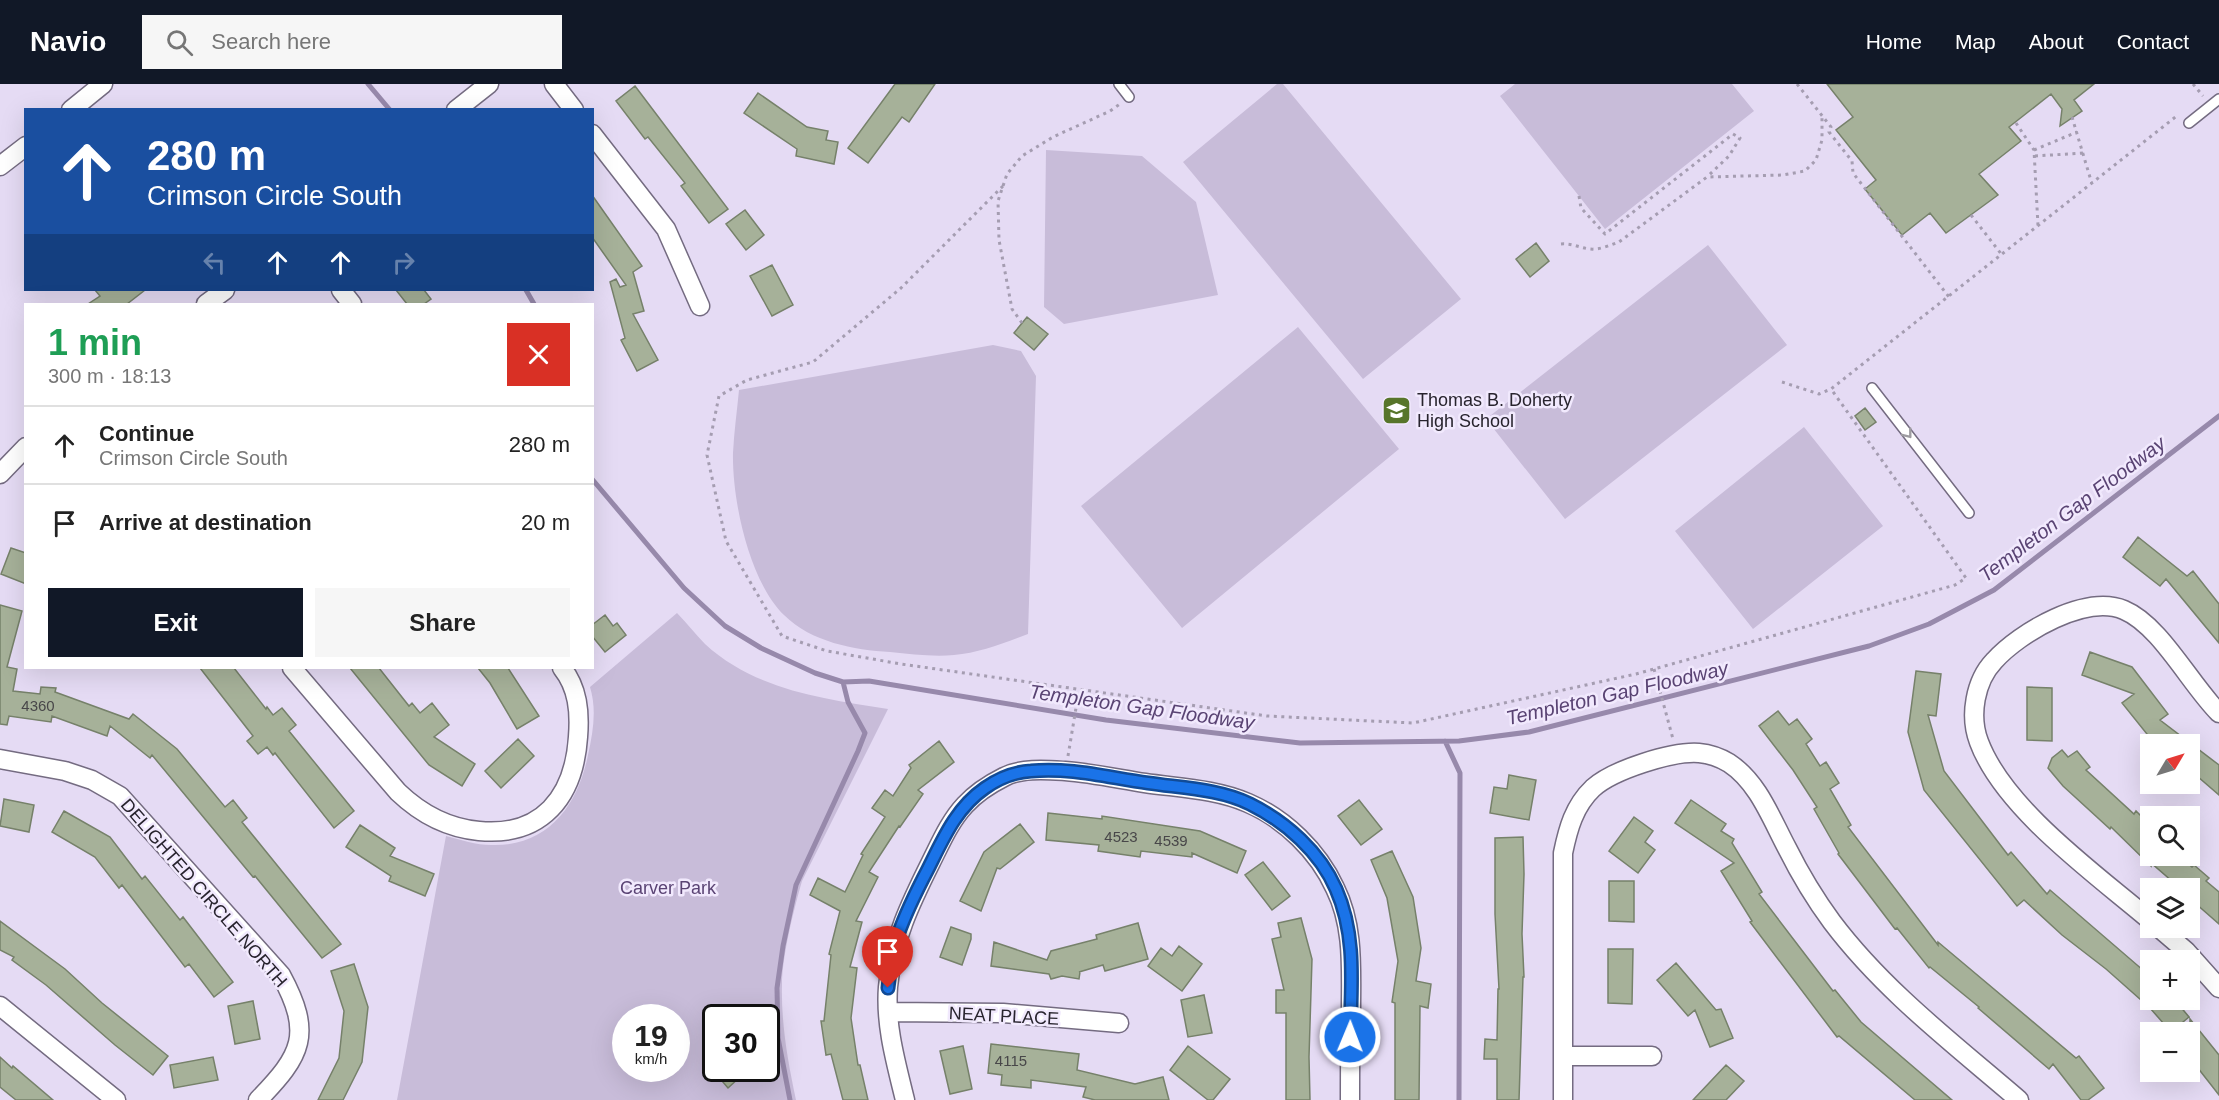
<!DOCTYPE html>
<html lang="en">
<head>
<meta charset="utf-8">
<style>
  body { margin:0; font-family:Helvetica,sans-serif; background:#f6f6f6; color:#222; height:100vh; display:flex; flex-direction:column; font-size:22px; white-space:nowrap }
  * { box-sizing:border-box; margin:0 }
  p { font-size:20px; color:#767676 }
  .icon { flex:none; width:33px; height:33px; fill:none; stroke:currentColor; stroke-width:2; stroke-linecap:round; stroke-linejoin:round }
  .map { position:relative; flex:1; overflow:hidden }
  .drawer { position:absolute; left:24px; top:219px; width:570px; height:366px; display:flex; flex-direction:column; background:#fff; border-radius:0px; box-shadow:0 6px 24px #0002 }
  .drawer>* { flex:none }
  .banner { position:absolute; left:24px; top:24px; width:570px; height:183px; border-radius:0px; box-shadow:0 6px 24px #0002; background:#1a4fa0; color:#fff; overflow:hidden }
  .needle { width:39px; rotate:52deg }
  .buttons { position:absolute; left:2140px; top:650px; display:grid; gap:12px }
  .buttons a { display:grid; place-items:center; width:60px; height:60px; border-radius:0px; background:#fff; box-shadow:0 6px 24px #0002; font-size:30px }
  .speed { position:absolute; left:612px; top:920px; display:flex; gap:12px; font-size:30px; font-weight:700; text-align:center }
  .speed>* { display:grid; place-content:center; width:78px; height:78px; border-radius:50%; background:#fff; box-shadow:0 6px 24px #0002; line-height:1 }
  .speed small { font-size:15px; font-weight:400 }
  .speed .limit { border:3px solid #111; border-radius:9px; background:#fff; color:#111 }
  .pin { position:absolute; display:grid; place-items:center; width:51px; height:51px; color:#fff; margin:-62px -26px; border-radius:50% 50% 50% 0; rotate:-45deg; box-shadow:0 0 6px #0007 }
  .pin .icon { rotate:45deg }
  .me { position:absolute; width:66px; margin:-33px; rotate:1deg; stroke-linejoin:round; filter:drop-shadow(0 0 4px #0008) }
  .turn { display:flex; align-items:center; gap:21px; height:126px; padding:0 24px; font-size:27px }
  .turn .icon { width:78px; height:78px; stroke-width:2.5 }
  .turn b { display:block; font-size:42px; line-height:51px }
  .lanes { display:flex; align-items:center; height:57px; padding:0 24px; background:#0003; justify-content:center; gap:30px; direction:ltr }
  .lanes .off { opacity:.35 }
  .round { display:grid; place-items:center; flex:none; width:63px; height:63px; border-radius:0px; background:#f6f6f6 }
  .headline { display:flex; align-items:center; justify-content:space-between; height:102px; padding:0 24px }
  h1 { font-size:36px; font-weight:800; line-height:45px; color:#1e9e55 }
  .button { display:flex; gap:12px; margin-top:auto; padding:12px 24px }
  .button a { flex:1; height:69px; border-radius:0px; background:#111827; color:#fff; font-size:24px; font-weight:800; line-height:69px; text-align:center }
  .button a+a { background:#f6f6f6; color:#222 }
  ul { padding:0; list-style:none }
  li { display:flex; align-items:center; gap:18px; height:78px; padding:0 24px; border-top:2px solid #e0e0e0 }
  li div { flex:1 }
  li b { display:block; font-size:22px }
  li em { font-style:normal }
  header { display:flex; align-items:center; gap:36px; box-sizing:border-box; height:84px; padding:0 30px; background:#111827; color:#fff }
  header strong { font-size:28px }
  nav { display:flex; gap:33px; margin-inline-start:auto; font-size:21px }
  .search { width:420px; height:54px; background:#f6f6f6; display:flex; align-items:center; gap:15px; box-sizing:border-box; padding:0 21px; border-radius:0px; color:#767676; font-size:22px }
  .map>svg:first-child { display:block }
  .green { fill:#c8bcd9; fill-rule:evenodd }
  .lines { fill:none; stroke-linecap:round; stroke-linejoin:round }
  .stream { stroke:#9789ab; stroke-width:5 }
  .building { fill:#a6b199; stroke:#76816a; stroke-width:1.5 }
  .service-casing { stroke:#746b81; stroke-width:12 }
  .minor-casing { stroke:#746b81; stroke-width:21 }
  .path { stroke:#a59db1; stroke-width:3; stroke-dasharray:3 4.5; stroke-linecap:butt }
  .service { stroke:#fff; stroke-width:9 }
  .minor { stroke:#fff; stroke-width:18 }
  .oneway { stroke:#9e9ca1 }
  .route-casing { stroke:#114b97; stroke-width:15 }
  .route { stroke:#1a73e8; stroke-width:10 }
  .labels { text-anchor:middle; stroke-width:5; stroke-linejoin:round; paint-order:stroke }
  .number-label { font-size:15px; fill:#484749 }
  .poi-label { font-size:18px; fill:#28242e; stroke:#f1e9fd; text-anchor:start }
  .park-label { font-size:18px; fill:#5a4374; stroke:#f1e9fd }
  .street-label { font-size:18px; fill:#28242e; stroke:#f1e9fd }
  .water-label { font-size:20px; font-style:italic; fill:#594373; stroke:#f1e9fd }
</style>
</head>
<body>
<header>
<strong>Navio</strong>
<div class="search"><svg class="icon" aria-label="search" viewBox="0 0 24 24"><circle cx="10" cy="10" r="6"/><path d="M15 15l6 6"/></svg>Search here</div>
<nav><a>Home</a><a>Map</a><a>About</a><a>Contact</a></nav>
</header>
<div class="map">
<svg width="2219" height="1016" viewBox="0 0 2219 1016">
  <rect width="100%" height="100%" fill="#e5dbf4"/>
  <path class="green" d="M1277,0H1283L1461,215L1363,295L1183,78Z
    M1515,0H1732L1754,27L1605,145L1500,12Z
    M1046,66L1142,72L1196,118L1218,211L1064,240L1044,223Z
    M1708,161L1787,261L1565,435L1486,335Z
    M1298,243L1399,365L1182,544L1081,422Z
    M993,261L1021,267L1036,292L1028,550C1004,559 979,569 954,571C933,573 911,570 890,568C854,566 811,558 784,531C749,497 732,416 733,369C734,348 737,327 739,306Z
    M1804,343L1883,442L1753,545L1675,447Z
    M677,529C687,539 695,550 705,560C755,606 824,615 888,625L802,797C794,825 782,872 782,901C781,940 788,978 796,1016H397L446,752C461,756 476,761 491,761C548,763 578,721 588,671C593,648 597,626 590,603ZM626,933H676V984H626ZM716,933H766V984H716Z"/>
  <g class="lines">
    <path class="stream" d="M368,0L390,26
      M526,206L534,220
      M592,395L684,504L725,542L761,564L815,589L843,598L869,597L1106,636L1300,659L1459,657L1529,648L1869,562L1929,540L1994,506L2219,332
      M1445,657L1460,689L1459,1016
      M790,1016L778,954L777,904L783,862L796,801L858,667L865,649L848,618L843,598"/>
  </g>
  <path class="building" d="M895,0H935L909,38L902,33L868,79L848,64Z
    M1827,0H2094L2074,16L2082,27L2060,42L2062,25L2051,10L2009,43L2021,57L1979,90L1998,111L1946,149L1930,129L1902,151L1865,105L1876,96L1836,46L1853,33Z
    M635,2L728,125L709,139L681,102L685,99L648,53L645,55L616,17Z
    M758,9L807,43L828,47L826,56L838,58L834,80L796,72L797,65L744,29Z
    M592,111L642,182L633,188L644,227L633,230L658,276L637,287L621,256L625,254L610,198L616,195L620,203L626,201L592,153Z
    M745,126L764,151L746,166L726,140Z
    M1536,159L1549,177L1530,193L1516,175Z
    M772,181L793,221L772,232L750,192Z
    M95,206H145L127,220H88L100,212Z
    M396,206H424L431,215L424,220H407Z
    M1027,233L1048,250L1034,266L1014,249Z
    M1865,324L1876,338L1865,346L1855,332Z
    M2138,453L2187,492L2193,487L2219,520V559L2166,495L2160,502L2123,473Z
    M11,464L26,469V500L1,490Z
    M0,521L22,527L7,583L17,585L13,607L40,610L41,603L56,604L55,608L129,635L133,630L177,665L225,723L233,716L247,734L242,738L341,860L322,874L255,792L253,793L152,671L150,674L110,642L107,652L52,632L51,638L9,632L7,641L0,640Z
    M605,531L613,542L617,539L626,551L605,568L592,552V541Z
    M2090,568L2132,583L2168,630L2160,636L2219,681V711L2190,686V660H2155L2122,619L2134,610L2082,591Z
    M200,584H234L266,625L267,623L273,631L282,624L296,641L289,647L354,727L334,744L275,669L273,671L267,663L258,670L247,657L253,652Z
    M350,584H379L409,622L412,619L420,629L432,619L449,641L434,653L475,680L462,702L429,681Z
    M478,584H508L539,632L517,645L490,599Z
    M1916,587L1941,590L1936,632L1928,631L1944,687L2008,771L2011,768L2047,810L2050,806L2151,893V915H2174L2189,933L2171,948L2150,924L2106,885L2062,851L2024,816L2017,822L1924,706L1908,648Z
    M2027,603L2052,604V657L2027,656Z
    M1778,627L1789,641L1797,635L1812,655L1806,660L1820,682L1826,678L1839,699L1830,705L1851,741L1848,743L1938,861V858L2076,974L2079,972L2104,1004L2088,1016H2081L2053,980L2049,985L1978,924L1979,923L1930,883L1929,884L1897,844L1895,845L1838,770L1839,769L1814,725L1817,723L1793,686L1759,642Z
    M518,655L534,672L501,704L485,687Z
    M939,657L954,678L918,706L923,710L900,743L899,742L869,788L878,793L856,837L862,838L850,883L857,884L851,934L858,981H860L868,1016H843L831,970L826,971L821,937H824L831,871L829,870L840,827L810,811L818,794L845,808L863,771L861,770L885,733L872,724L885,706L893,712L911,684L909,681Z
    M2062,666L2068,673L2077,667L2090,683L2086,686L2134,730L2136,727L2151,742V771H2178L2192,783L2194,781L2209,794L2206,797L2219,808V840L2195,819L2197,818L2190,812V804H2180L2151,779V782L2111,743L2110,745L2063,702L2048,684L2052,674Z
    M1509,691L1536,696L1529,736L1490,729L1494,703L1507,705Z
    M4,715L34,721L29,748L0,742Z
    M1359,716L1382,745L1361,761L1338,732Z
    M1691,716L1726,740L1721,747L1734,755L1732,759L1762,808L1759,810L1833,907L1835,906L1861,938L1952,1016H1915L1839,952L1837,953L1750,838L1752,837L1721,787L1734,779L1675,739Z
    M64,727L110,753L142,795L145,792L180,836L183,833L233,898L214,913L189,880L185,883L122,801L119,804L95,773L52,748Z
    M1048,729L1102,735V732L1200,747L1246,767L1237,789L1192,769V773L1141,767L1140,773L1098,767L1099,761L1046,756Z
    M1634,733L1653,747L1645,758L1655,766L1638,789L1609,767Z
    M1020,740L1034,758L1000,785L997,784L981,827L960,817L984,768Z
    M360,741L395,764L390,772L434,790L425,812L389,797L391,792L346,763Z
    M1523,753L1524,790L1522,850L1524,893H1523L1519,1016H1497V975H1484L1485,955L1497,956L1498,905H1499L1495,830V754Z
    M1392,767L1413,813L1421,864L1416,897L1431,900L1428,924L1420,922L1419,1016H1395V919L1392,918L1398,877L1387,814L1371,776Z
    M1263,778L1290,812L1272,826L1245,791Z
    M1609,797H1634V838L1609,837Z
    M1301,834L1312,875L1309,973L1310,1016H1286V929H1276V906H1284L1272,855L1281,853L1278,839Z
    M0,837L65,885L102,919L168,972L153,991L115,961L46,901L12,876L14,873L0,866Z
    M1138,839L1148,875L1105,887L1103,881L1079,888H1080L1079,895L1062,892L1051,895L1049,890L991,882L994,858L1047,876L1051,867L1097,855L1096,851Z
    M951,843L971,850V855L962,881L940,873Z
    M1179,862L1202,880L1182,907L1148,882L1161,864L1172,872Z
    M1608,865H1633L1632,920L1608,919Z
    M1676,879L1716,926L1721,925L1733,954L1710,963L1695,926L1688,932L1657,896Z
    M354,880L368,923L362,978L343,1016H318L339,974L344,927L331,887Z
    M1204,911L1212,949L1188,953L1181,916Z
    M253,917L260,955L235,960L228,922Z
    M2190,935L2219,971V1011L2190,974Z
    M991,960L1079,970L1077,986L1135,1000L1163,993L1169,1016H1095L1083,1013L1086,1003L1031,996V1004L1001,1001L1002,991L988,989Z
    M963,962L972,1005L950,1010L940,967Z
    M1188,962L1230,995L1213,1016H1208L1170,986Z
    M0,973L12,984L13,982L53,1016H16L0,1003Z
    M213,973L218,996L174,1004L170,981Z
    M1726,981L1744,997L1726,1016H1693Z
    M711,984H732L740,993L728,1004Z"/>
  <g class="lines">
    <defs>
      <path id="service" d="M1119,0L1129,13
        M2189,39L2219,15
        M1872,304L1969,429"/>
      <path id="minor" d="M554,0L574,26
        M71,26L103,0
        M456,26L489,0
        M592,50L666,145L700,222
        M0,82L26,62
        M341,206L352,220
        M206,220L225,206
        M0,390L26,363
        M292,584L398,708C421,730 447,744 479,747C542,753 574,713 578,653C580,628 578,604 562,584
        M0,675L65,687L92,696L120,712L281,891C313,950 302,971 258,1016
        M2151,837C2097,791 2004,725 1979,658C1969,632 1975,597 1994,577C2020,548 2086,510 2124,526C2160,541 2190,600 2219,629
        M2158,843L2186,867L2219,904
        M0,922L116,1016
        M888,928L1003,929L1119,939
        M1564,972H1652
        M905,1016C896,979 885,941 888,903C892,857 911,818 931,778C941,758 950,737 965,721C976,709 990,700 1004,693C1020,684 1047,686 1065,687C1092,689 1119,695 1145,699C1179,704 1216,705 1248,719C1285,735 1318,767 1335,804C1354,842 1351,884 1351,925C1350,956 1350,986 1350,1016
        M1563,1016V769C1568,745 1574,722 1593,704C1613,686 1672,667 1699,669C1710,670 1719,673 1729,679C1758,698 1771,734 1787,764C1800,790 1815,815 1832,838C1884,907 1954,960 2019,1016"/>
    </defs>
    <use href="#service" class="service-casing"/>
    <use href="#minor" class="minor-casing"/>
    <path class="path" d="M1797,0L1831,43L1829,48L1852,77L1853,89L1949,213
      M2193,0L2203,12
      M2072,33L2092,100
      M2016,39L2034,66L2038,142
      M2034,66L2077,48
      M2035,72L2084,69
      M1003,102L901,204L813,278L747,296L719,312L707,371L726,457L782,552L827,567L901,580L1267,632L1413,639L1636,590L1955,501L1966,494L1831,305
      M1579,112L1581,124L1605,150L1733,50L1740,54L1729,72L1707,93
      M1971,131L2002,171
      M1561,160C1572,159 1580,164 1590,165C1600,166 1610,161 1619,158L1707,93L1783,91L1805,87L1816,76L1822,56V32
      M1022,239L1012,225L999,156L998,117L1007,90L1022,72L1053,53L1110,27L1120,20
      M1782,298L1819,310L1831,305L2178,31
      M1654,585L1673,655
      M1068,672L1079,606"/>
    <use href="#service" class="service"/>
    <use href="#minor" class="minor"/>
  </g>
  <defs><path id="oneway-chevron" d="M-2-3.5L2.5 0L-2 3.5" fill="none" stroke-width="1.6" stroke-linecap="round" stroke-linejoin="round" transform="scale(1.5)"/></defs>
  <use class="oneway" href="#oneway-chevron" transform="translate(1908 350) rotate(52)"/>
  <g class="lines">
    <defs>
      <path id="route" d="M888,904C890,887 892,868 898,851C906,828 917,806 928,785C943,755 956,724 985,704C999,694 1014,688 1031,687C1070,683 1110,694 1148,699C1182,704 1220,705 1250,720C1286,738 1320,768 1336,805C1357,852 1351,903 1350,953"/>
    </defs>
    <use href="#route" class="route-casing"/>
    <use href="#route" class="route"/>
  </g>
  <defs>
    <symbol id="school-square" viewBox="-11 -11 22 22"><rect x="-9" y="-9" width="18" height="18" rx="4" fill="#57752a" stroke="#f1e9fd"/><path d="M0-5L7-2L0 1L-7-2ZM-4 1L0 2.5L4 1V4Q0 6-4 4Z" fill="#fff"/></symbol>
  </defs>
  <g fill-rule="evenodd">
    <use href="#school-square" x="1380" y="310" width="33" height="33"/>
  </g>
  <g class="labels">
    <g class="number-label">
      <text x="38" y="627">4360</text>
      <text x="1121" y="758">4523</text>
      <text x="1171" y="762">4539</text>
      <text x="1011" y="982">4115</text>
    </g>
    <g class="poi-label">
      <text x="1417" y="322">Thomas B. Doherty<tspan x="1417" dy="21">High School</tspan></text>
    </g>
    <g class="park-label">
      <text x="668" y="810">Carver Park</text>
    </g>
    <g class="street-label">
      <text transform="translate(204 809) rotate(49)" y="6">DELIGHTED CIRCLE NORTH</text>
      <text transform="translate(1004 932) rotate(3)" y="6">NEAT PLACE</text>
    </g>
    <g class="water-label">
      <text transform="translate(2072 425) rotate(-37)" y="7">Templeton Gap Floodway</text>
      <text transform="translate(1617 609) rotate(-13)" y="7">Templeton Gap Floodway</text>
      <text transform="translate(1142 623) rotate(8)" y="7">Templeton Gap Floodway</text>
    </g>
  </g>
</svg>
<div class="buttons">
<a><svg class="needle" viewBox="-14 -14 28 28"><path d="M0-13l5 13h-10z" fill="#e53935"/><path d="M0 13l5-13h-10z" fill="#767676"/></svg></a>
<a><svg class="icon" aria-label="search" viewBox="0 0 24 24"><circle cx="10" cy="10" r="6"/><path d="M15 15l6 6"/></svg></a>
<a><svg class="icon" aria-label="layers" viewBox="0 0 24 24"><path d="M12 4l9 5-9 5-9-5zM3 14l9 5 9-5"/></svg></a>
<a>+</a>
<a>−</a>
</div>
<div class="speed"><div>19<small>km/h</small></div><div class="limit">30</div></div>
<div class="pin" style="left:888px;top:904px;background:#d93025"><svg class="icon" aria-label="arrive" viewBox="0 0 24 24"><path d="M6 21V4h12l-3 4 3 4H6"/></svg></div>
<svg class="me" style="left:1350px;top:953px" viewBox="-20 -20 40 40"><circle r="17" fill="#1a73e8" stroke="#fff" stroke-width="3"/><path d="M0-11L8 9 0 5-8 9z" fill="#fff"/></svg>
<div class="banner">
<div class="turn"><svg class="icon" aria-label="ahead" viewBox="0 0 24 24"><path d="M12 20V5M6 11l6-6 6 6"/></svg><div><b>280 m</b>Crimson Circle South</div></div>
<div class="lanes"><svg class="icon off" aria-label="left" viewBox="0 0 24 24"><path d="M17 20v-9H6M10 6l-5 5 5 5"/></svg><svg class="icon" aria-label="ahead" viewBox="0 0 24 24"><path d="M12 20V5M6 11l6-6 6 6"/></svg><svg class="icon" aria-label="ahead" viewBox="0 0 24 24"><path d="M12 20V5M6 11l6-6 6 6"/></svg><svg class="icon off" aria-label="right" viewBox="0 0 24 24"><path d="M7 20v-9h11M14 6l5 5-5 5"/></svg></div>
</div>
<section class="drawer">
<div class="headline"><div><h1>1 min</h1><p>300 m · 18:13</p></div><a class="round" style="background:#d93025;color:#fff"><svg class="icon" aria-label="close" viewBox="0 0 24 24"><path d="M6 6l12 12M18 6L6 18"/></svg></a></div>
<ul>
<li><svg class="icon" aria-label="ahead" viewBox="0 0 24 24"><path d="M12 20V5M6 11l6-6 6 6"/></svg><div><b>Continue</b><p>Crimson Circle South</p></div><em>280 m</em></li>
<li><svg class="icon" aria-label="arrive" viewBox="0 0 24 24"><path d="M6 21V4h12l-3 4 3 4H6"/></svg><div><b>Arrive at destination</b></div><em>20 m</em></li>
</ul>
<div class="button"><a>Exit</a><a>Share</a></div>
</section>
</div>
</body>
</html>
